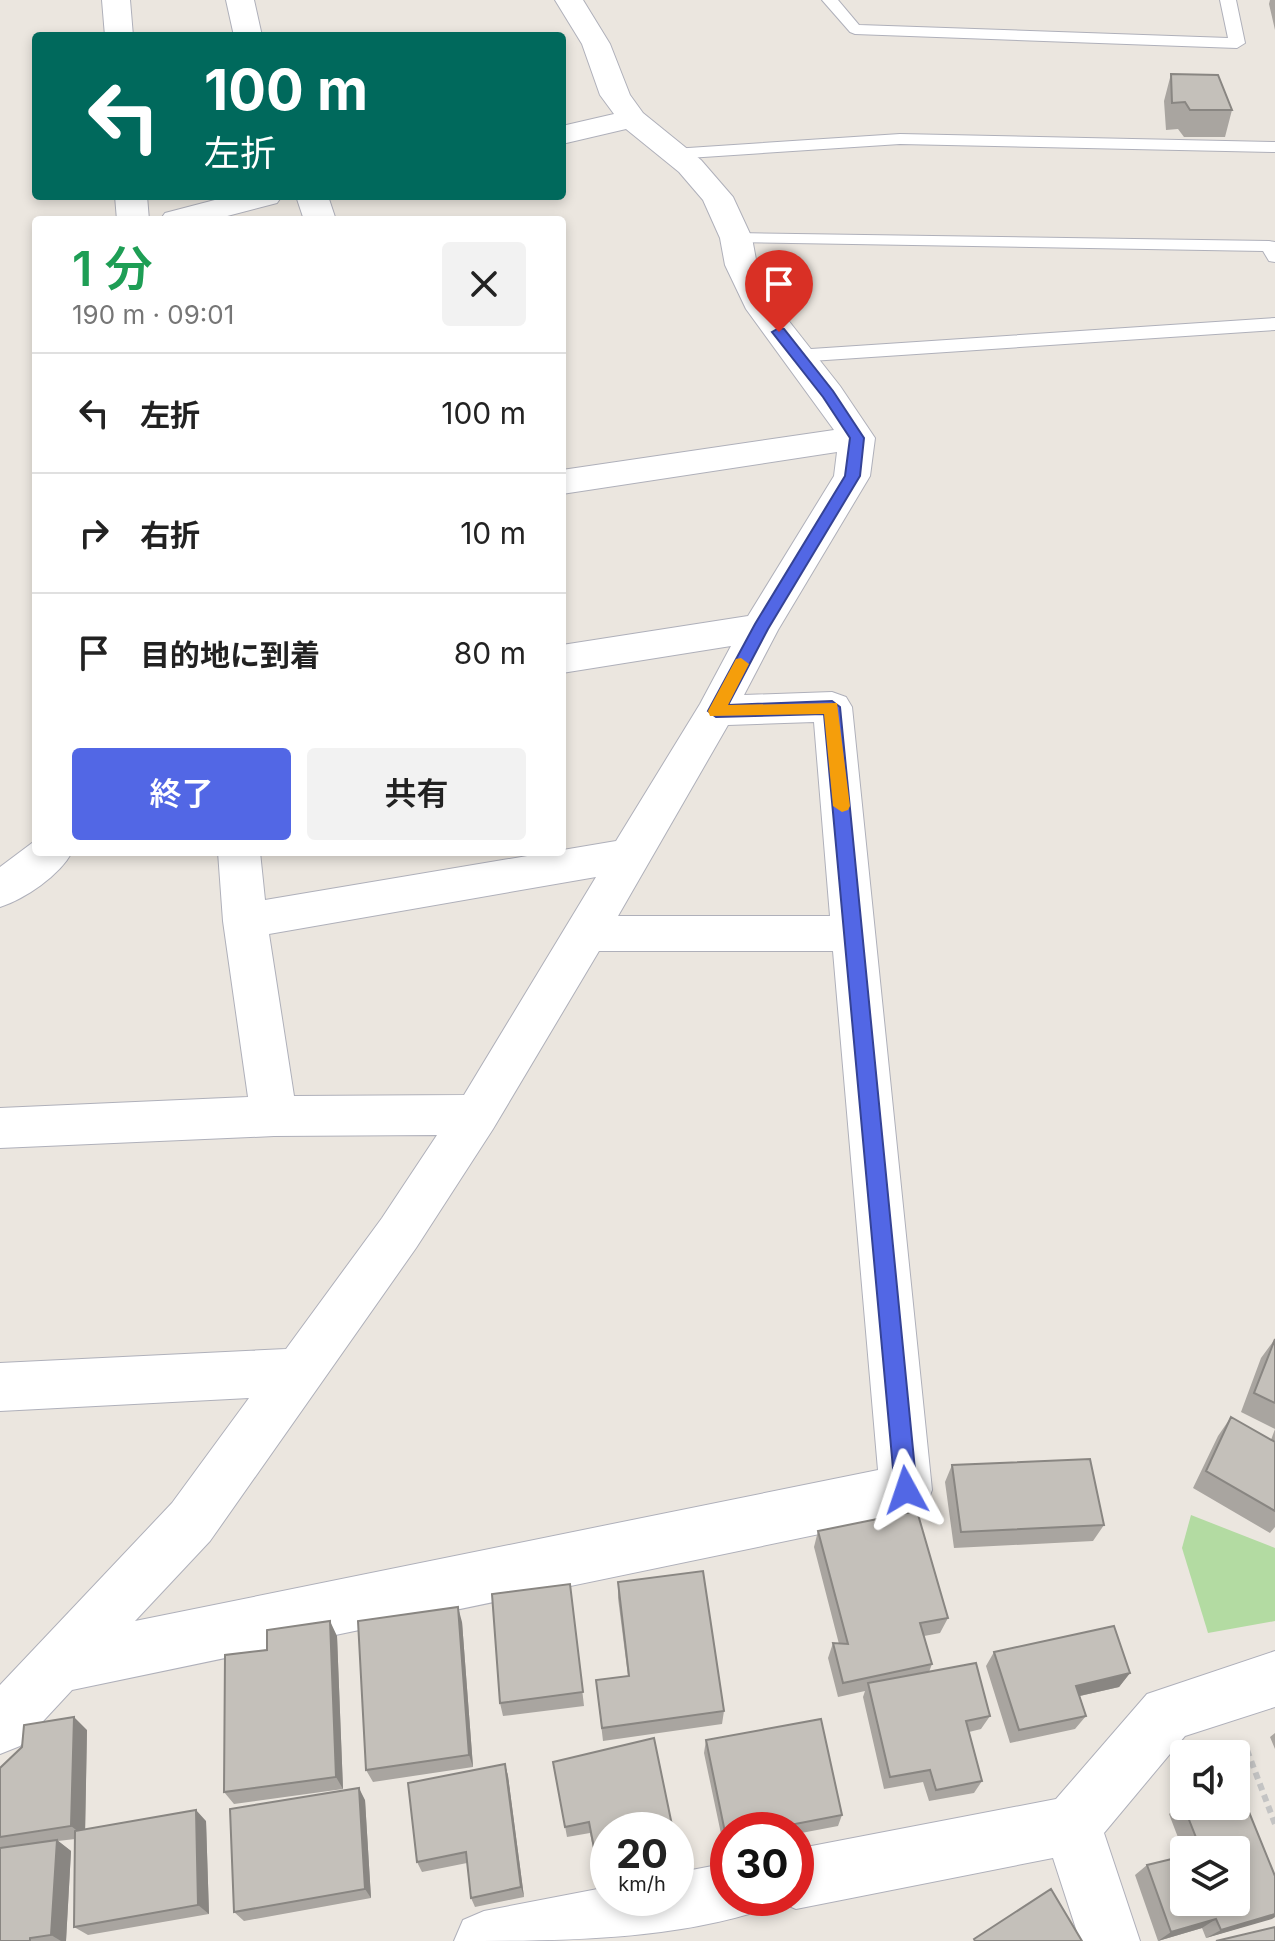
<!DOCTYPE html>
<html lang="ja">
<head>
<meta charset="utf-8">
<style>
  body { margin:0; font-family:Inter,"Noto Sans JP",sans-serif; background:#f2f2f2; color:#222; height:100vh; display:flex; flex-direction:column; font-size:30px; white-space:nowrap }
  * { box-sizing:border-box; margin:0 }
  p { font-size:26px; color:#767676 }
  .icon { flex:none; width:44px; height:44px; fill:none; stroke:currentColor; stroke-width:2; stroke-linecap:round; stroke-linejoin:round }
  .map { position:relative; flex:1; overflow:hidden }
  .sheet { position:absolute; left:32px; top:216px; width:534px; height:640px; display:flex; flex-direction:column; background:#fff; border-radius:8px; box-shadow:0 4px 12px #0003 }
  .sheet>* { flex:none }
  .hud { position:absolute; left:32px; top:32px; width:534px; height:168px; border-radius:8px; box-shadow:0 4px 12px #0003; background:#00695c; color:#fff; overflow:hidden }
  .controls { position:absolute; left:1170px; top:1740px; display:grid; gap:16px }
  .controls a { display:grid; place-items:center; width:80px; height:80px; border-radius:8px; background:#fff; box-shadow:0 4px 12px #0003; font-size:40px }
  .speed { position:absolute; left:590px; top:1812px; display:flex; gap:16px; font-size:40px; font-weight:700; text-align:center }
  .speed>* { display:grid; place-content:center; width:104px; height:104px; border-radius:50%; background:#fff; box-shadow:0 4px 12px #0003; line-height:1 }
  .speed small { font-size:20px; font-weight:400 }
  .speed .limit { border:12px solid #d22; background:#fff; color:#111 }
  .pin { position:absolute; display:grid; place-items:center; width:68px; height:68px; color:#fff; margin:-82px -34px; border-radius:50% 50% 50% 0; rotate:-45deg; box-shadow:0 0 8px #0007 }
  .pin .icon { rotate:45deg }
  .me { position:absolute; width:88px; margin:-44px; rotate:355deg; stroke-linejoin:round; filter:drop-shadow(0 0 6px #0008) }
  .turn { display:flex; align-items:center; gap:28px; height:168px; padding:0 40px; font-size:36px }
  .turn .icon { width:104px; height:104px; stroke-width:2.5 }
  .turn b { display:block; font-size:56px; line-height:68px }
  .round { display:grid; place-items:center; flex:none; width:84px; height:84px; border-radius:8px; background:#f2f2f2 }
  .summary { display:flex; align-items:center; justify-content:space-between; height:136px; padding:0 40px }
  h1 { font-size:48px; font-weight:600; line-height:60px; color:#1e9e55 }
  .primary-button { display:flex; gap:16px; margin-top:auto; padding:16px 40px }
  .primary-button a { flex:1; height:92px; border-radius:8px; background:#5267e5; color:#fff; font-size:32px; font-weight:600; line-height:92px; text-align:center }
  .primary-button a+a { background:#f2f2f2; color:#222 }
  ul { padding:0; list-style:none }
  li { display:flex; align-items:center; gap:24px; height:120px; padding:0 40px; border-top:2px solid #e0e0e0 }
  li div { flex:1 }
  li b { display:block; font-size:30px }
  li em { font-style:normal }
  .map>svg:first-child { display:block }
  .green { fill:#b3dba2 }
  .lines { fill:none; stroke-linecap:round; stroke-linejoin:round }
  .lane-casing { stroke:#afb0ba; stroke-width:2 }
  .street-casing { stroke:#afb0ba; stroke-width:2 }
  .path { stroke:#c4c4c4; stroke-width:6; stroke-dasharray:7 5; stroke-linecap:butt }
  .lane { fill:#fff; fill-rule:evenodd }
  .street { fill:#fff; fill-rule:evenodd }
  .wall { fill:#a9a5a0 }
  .shaded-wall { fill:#898682 }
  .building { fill:#c4c0ba; stroke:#898682; stroke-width:2 }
  .route { fill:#5267e5; stroke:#354395; stroke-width:2 }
  .slow { fill:#f59e0b }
</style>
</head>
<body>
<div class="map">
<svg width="1275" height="1941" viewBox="0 0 1275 1941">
  <rect width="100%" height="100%" fill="#ebe6df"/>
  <path class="green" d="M1191,1515L1275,1548V1621L1208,1633L1182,1548Z"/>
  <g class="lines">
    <defs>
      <path id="lane" d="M822,0H838L859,25L1228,38L1220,0H1236L1245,43L1237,48L855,34L850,32Z
        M900,134L1275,142V152L900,144L673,159L665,154L673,149Z
        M736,233L1269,241L1275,242V262L1269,261L1263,251L730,242L727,238Z
        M1275,318V330L796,362L787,356L796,350Z"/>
      <path id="street" d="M102,0H130L133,36H105Z
        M226,0H254L262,36H234Z
        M555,0H583L610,44L630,95L643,113L701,160L733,197L752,238L757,265L777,306L840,386L875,438L870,476L778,630L744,695L832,692L846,697L852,707L932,1490L925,1508L906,1516L72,1690L20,1746L0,1754V1685L172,1503L249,1398L0,1411V1363L286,1349L382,1218L437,1135L274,1136L0,1148V1108L248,1097L223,921L218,852H260L265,900L616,841L700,704L731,646L562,673V645L748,616L834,476L837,452L562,494V470L834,430L746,309L725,265L720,238L703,200L679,172L626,129L562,144V126L614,114L600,95L582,44ZM814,722L830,916H618L728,725ZM596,877L464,1095L294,1096L269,934ZM599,951H833L878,1470L135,1621L210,1541L416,1248L493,1129Z
        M115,196H147L149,220H117Z
        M230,196H282L277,203L212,220H160L165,213Z
        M296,196H328L336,220H304Z
        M36,840V852H72C60,875 25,899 0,907V867Z
        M1275,1651V1707L1185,1736L1104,1833L1140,1941H1080L1053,1858L796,1909L775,1900L796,1898V1849L1056,1799L1147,1694Z
        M728,1863V1898H756L749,1914C657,1941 551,1941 454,1941L463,1920L484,1911L608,1887V1898H676V1873Z"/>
    </defs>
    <use href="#lane" class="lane-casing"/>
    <use href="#street" class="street-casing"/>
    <path class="path" d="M1247,1750L1275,1824"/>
    <use href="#lane" class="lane"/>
    <use href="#street" class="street"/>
  </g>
  <path class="wall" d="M1270,0H1275V30L1269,4Z
    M1171,74L1232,110L1225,137H1184L1178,129L1166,130L1164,101Z
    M1275,1339V1527L1270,1533L1193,1488L1218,1436L1231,1417L1271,1440L1275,1429L1241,1412L1261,1358Z
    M952,1465L1104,1525L1093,1541L954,1548L945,1482Z
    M818,1531L948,1618L940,1633L924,1636L932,1664L929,1672L990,1716L981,1729L969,1732L982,1781L974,1793L929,1801L923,1782L884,1789L863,1697L865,1691L838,1697L828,1658L833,1643L839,1644L814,1547Z
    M618,1582L724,1711L722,1724L603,1741L596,1680L628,1676L618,1598Z
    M570,1584L584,1706L503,1716L500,1703Z
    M462,1622L473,1767L373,1782L366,1770Z
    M337,1636L343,1789L234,1804L224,1792L267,1650Z
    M994,1652L1130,1673L1119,1687L1080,1696L1086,1716L1075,1729L1010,1743L986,1666Z
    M87,1730L85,1829L206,1821L209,1914L88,1935L74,1927L75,1839L58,1841L71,1851L66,1941H0V1768Z
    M1275,1733V1749L1270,1737Z
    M706,1740L842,1815L838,1826L796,1834V1830H728V1847L724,1848L704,1753Z
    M553,1762L608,1830V1887L601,1888L590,1833L567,1837Z
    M505,1764L508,1776L524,1897L475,1907L471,1898L467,1863L422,1872L417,1862Z
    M365,1800L371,1898L244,1921L234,1912Z
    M1182,1802L1275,1876V1917L1206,1938L1202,1928L1158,1941L1135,1875L1147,1865L1236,1850H1184V1853L1169,1814Z"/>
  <path class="shaded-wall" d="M458,1607L462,1622L473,1767L469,1755Z
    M330,1621L337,1636L343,1789L336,1777Z
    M1130,1673L1119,1687L1066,1699L1076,1686Z
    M74,1717L87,1730L85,1837L71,1826Z
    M505,1764L508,1776L524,1897L521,1887Z
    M359,1788L365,1800L371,1898L365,1889Z
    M196,1810L206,1821L209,1914L198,1905Z
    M57,1840L71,1851L66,1941H61L51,1935Z
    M676,1860H679L678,1870H676Z
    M608,1877V1887L601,1888L600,1879Z
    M1275,1914V1917L1272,1919L1206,1938L1221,1930Z
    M1216,1919L1202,1928L1158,1941L1171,1932Z"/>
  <path class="building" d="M1171,74L1218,75L1232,110H1190L1185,102L1172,103Z
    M1275,1339V1403L1254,1393Z
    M1231,1417L1275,1442V1511L1206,1471Z
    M1090,1459L1104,1525L961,1532L952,1465Z
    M917,1511L948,1618L920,1623L932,1664L843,1683L833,1643L848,1644L818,1531Z
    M703,1571L724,1711L602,1728L596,1680L629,1676L618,1582Z
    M570,1584L583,1692L500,1703L492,1594Z
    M458,1607L469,1755L366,1770L358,1621Z
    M330,1621L336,1777L224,1792L225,1655L267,1650V1630Z
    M1114,1626L1130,1673L1076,1686L1086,1716L1019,1730L994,1652Z
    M976,1663L990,1716L966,1721L982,1781L936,1790L930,1770L890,1777L868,1683Z
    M74,1717L71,1826L0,1837V1768L22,1747L24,1725Z
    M821,1719L842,1815L764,1830H728V1837H726L706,1740Z
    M654,1738L673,1830H608V1877L600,1879L589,1822L565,1827L553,1762Z
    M505,1764L521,1887L471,1898L466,1852L417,1862L408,1783Z
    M1238,1785L1275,1876V1914L1221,1930L1216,1919L1171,1932L1147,1865L1184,1856V1902H1236V1850H1201L1182,1802H1184V1806H1236V1786Z
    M359,1788L365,1889L234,1912L230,1809Z
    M196,1810L198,1905L74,1927L75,1831Z
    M57,1840L51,1935L30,1938V1941H0V1848Z
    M676,1844L679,1860H676Z
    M1051,1889L1082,1941H975L974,1939Z
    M1275,1927V1941H1216Z"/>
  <path class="route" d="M779,328L784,329L833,391L864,438L860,476L768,629L728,705L832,701L840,707L917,1490L914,1498L906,1501L898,1498L895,1490L824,714L716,717L708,711L755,624L845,476L850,438L823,397L772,332Z"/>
  <path class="slow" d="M741,658L749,664L728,705L837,703L850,806L848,810L842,812L833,806L824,714L710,716L708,711L736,659Z"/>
</svg>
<div class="controls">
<a><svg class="icon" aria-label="sound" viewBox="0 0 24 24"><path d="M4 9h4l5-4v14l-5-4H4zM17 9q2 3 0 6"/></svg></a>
<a><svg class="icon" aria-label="layers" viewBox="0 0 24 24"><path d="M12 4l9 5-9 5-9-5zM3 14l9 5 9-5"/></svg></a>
</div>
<div class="speed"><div>20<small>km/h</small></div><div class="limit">30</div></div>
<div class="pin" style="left:779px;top:332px;background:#d93025"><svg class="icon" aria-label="arrive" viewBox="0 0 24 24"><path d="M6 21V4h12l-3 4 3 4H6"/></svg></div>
<svg class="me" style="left:906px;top:1490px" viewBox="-20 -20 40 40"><path d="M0-17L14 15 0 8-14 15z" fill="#5267e5" stroke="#fff" stroke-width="4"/></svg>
<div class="hud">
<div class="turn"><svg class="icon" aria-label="left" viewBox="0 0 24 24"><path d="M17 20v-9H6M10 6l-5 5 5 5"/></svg><div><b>100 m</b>左折</div></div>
</div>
<section class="sheet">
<div class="summary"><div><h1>1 分</h1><p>190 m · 09:01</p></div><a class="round"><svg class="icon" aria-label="close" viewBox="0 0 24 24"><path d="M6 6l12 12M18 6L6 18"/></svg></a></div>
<ul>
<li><svg class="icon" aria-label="left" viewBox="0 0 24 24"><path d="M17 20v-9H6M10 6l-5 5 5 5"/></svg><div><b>左折</b></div><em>100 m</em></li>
<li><svg class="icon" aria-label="right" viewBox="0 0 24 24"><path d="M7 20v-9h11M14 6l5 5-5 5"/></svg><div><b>右折</b></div><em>10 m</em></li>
<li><svg class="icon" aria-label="arrive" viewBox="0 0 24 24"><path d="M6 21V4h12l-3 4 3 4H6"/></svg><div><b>目的地に到着</b></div><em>80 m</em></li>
</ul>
<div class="primary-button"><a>終了</a><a>共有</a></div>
</section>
</div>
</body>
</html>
